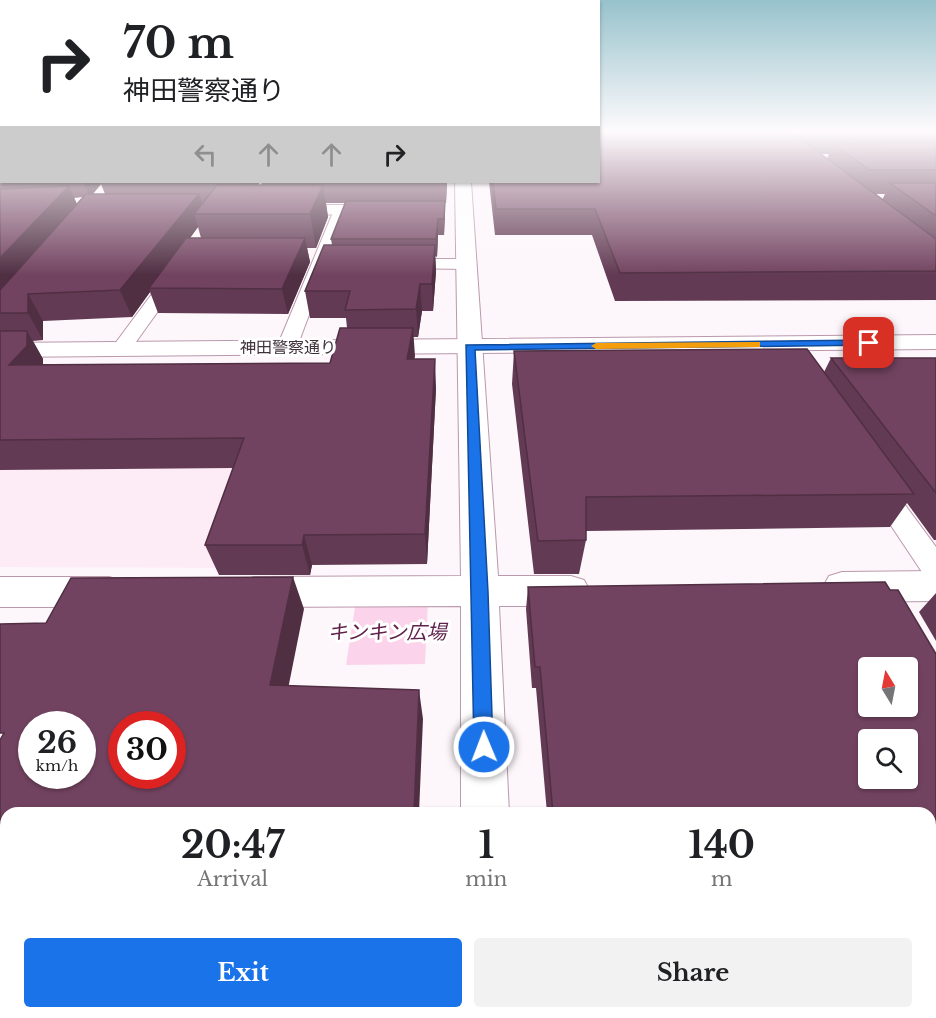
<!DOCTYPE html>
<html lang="en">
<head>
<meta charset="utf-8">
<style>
  body { margin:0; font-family:"Libre Baskerville","Noto Sans JP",serif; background:#f2f2f2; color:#202124; height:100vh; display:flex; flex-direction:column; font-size:22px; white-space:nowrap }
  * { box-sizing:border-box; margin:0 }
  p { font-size:20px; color:#757577 }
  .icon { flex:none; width:33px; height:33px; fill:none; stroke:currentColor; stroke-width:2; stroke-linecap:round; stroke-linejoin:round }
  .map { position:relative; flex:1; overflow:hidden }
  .drawer { position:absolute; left:0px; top:807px; width:936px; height:212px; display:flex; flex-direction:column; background:#fff; border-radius:18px 18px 0 0; box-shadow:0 2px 4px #0004 }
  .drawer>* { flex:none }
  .banner { position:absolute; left:0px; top:0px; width:600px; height:183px; box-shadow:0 2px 4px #0004; background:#fff; color:#202124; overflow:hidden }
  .needle { width:39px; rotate:350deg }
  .tools { position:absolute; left:858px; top:657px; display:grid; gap:12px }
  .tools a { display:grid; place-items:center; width:60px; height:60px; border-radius:6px; background:#fff; box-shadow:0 2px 4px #0004; font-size:30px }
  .speed { position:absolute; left:18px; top:711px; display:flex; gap:12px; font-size:30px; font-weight:700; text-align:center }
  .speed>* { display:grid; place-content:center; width:78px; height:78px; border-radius:50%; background:#fff; box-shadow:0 2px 4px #0004; line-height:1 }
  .speed small { font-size:15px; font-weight:400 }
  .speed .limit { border:9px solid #d22; background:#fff; color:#111 }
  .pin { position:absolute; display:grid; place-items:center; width:51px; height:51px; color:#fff; margin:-26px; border-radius:12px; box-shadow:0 3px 9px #0006 }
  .me { position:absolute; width:66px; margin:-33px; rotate:359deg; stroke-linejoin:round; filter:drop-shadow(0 0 4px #0008) }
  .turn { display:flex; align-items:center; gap:21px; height:126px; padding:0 24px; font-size:27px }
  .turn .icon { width:78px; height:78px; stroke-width:2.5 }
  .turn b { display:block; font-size:42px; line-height:51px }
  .lanes { display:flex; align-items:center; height:57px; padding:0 24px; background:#0003; justify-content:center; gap:30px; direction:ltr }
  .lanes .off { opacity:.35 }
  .eta { display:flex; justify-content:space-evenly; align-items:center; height:102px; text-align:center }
  .eta b { font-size:36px; font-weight:700; line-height:42px }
  .button { display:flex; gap:12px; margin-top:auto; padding:12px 24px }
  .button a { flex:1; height:69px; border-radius:6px; background:#1a73e8; color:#fff; font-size:24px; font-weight:700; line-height:69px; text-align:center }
  .button a+a { background:#f2f2f2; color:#202124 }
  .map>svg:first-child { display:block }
  .built { fill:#fdebf5 }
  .green { fill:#fbd3ea }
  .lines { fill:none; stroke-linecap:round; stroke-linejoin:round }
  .service-casing { stroke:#bb98ac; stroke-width:2 }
  .minor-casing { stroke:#bb98ac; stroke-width:2 }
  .tertiary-casing { stroke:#bb98ac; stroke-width:2 }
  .service { fill:#fff; fill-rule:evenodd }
  .minor { fill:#fff; fill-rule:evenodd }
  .tertiary { fill:#fff; fill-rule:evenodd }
  .wall { fill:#623a53; fill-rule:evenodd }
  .shaded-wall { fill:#502f43 }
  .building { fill:#724360; stroke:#502f43; stroke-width:1.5; fill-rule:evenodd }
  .route { fill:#1a73e8; stroke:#114b97; stroke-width:1.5 }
  .slow { fill:#f59e0b }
  .labels { text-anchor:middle; stroke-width:6; stroke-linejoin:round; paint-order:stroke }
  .far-street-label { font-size:16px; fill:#40323a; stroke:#fff }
  .park-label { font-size:20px; font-style:italic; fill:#60214b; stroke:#fff }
</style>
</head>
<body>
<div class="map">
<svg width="936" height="1018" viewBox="0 0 936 1018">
  <rect width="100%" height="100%" fill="#fdf6fa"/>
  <path class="built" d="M329,387L282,568L0,567V432Z"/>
  <path class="green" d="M428,600L425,664L346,665L356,601Z"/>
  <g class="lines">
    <defs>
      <path id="service" d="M341,206L348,210L297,347L294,351H280L277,347L334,210Z
        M398,259H468L476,264L468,269L392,268L390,264Z
        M175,270L184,275L128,353H114L111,349L114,345L169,271Z
        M877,476L886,479L936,547V582L926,578L864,485L868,479Z"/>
      <path id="minor" d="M455,182H471L498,576H571L584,580L590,591L584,602L571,606H499L509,813H461V606L254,607L241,603L235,592L241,581L254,577L461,576Z
        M281,205H386L395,210L386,215L275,214L272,210L275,206Z
        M936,571V601L842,602L829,598L823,587L829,576L842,572Z
        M0,577H109L122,581L128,592L122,603L109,607H0Z
        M460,1012H518L519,1018H459Z"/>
      <path id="tertiary" d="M936,335V349L0,357V343Z"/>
    </defs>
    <use href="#service" class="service-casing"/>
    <use href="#minor" class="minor-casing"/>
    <use href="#tertiary" class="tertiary-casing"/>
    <use href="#service" class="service"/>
    <use href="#minor" class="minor"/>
    <use href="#tertiary" class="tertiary"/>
  </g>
  <path class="wall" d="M798,132H936V300L615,301L592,235H495L489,182H598L796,136ZM820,154H829L827,159ZM874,194H885L882,200Z
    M2,144V182H260L257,185H262L261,182H447L446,203H445L444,235H438L437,257L435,256L436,271L433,311H422L418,337H413L414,359L436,388L427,564L312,565L310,575H219L205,545L233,468L0,470V145ZM101,184L105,194H93ZM83,197L77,204L74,198ZM326,203H345L331,239L332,245L305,291L310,318H346L347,328L330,363L43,365V359L33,341L43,340V321L132,317L150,292L158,313L288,314L310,262L307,248H316L328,217ZM198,227L201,238H190Z
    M514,351L824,372L831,358H936V540H934L907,503L890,527L586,531V540L579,574H534L512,384Z
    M528,587L890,590L936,654V1003L930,1004V813H547L536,688H532L526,609Z
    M936,593V641L919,612Z"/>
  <path class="shaded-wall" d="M83,182H100L101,184L90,197Z
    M242,182H260L248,203Z
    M446,182H447L446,203Z
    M323,185L328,217L316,248L310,214Z
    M69,186L79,209L0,301V258Z
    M199,194L205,214H194L198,227L153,288H149L150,292L132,317L120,290Z
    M445,201V217L444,235V219Z
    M438,219V235L437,257L436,239Z
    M305,238L310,262L288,314L282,289Z
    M435,245L436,271L433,311L432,284Z
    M420,284L422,311L418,337L416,309Z
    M28,294L43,321V340L28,313Z
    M413,328L415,356L410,388L407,359Z
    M27,331L43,359V374L9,365Z
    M435,359L436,388L427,564L425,534Z
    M304,535L312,565L310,575L302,545Z
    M293,577L304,609L283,714L270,685Z
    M419,690L423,719L419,813H414Z
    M406,1012H412V1018H406Z"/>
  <path class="building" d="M598,132H791L936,239V271L620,273L595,209H496L493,182H598Z
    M936,143V170H870L833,144Z
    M2,144V178H0V145Z
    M890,183H936V216Z
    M217,185H323L310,214H194Z
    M69,186L0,258V189Z
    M86,194H199L120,290L28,294V313H0V290Z
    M346,201H445L444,219H438L436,239H331Z
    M186,238H305L282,289L149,288Z
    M324,245H435L432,284H420L416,309L345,310L350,291H305Z
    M340,328H413L407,359H435L425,534L304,535L302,545H205L244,438L0,440V331H27V346L9,365L330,363Z
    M807,349L914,494L586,497V540L538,541L514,351Z
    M831,358H936V493Z
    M293,577L270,685L419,690L414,813H6V1012H406V1018H0V740L4,733H0V624L46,623L71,578ZM32,724H82V776H32ZM122,724H172V776H122Z
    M885,582L890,590H898L936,654V997L930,998V813H553L540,667H535L528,587ZM868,668H908V706H868ZM868,740H908V778H868Z"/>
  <linearGradient id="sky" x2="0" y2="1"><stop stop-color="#97c2cc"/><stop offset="0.48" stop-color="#fefbfd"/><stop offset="1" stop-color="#fefbfd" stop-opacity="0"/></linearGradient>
  <rect width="936" height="275" fill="url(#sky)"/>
  <path class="route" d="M869,340L873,341V345L475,350L488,592L493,747L490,753L484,756L477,753L474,747L466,345Z"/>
  <path class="slow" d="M756,342H760V347L596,349L591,346L596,343Z"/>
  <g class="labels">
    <g class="far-street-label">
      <text x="288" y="353">神田警察通り</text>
    </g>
    <g class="park-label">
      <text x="387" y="639">キンキン広場</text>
    </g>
  </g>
</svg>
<div class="tools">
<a><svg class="needle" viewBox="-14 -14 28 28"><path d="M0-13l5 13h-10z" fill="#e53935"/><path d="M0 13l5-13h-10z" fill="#757577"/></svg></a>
<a><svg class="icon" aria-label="search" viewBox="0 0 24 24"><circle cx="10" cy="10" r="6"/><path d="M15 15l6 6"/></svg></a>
</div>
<div class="speed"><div>26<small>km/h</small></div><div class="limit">30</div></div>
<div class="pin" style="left:869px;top:343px;background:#d93025"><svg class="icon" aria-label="arrive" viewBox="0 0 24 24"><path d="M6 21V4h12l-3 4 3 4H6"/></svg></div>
<svg class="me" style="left:484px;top:747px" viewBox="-20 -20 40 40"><circle r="17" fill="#1a73e8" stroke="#fff" stroke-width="3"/><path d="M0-11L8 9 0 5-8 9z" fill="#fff"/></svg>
<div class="banner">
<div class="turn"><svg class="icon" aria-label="right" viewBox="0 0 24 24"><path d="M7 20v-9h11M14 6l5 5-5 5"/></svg><div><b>70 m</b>神田警察通り</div></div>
<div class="lanes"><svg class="icon off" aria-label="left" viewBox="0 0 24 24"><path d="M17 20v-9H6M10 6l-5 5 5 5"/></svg><svg class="icon off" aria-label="ahead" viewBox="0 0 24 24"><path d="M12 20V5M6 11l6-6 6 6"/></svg><svg class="icon off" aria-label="ahead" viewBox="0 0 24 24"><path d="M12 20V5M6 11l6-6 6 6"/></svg><svg class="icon" aria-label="right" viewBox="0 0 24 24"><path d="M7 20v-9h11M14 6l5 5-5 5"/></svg></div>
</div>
<section class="drawer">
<div class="eta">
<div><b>20:47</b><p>Arrival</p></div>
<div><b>1</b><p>min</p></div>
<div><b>140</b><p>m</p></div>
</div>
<div class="button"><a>Exit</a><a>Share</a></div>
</section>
</div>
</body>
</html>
